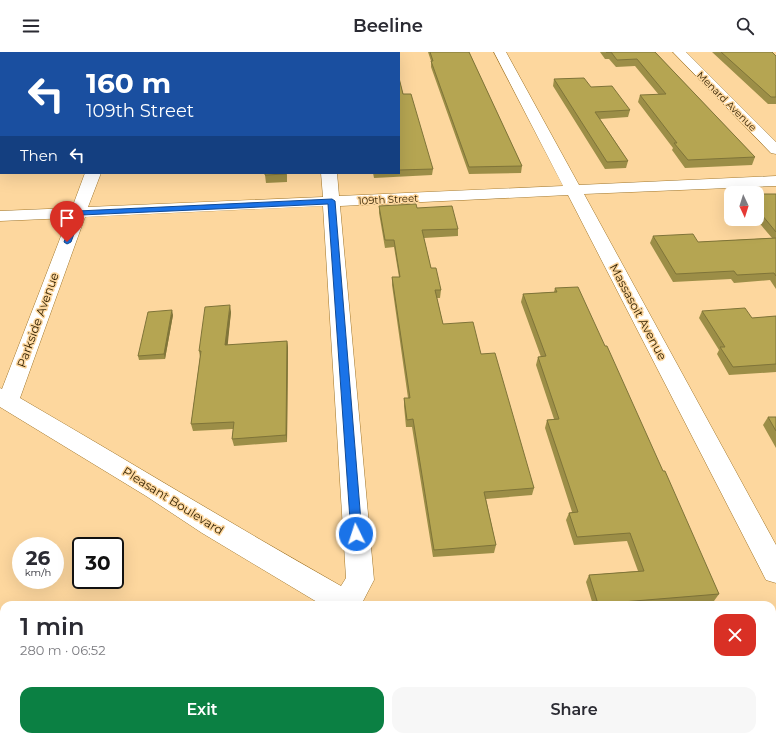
<!DOCTYPE html>
<html lang="en">
<head>
<meta charset="utf-8">
<style>
  body { margin:0; font-family:Montserrat,sans-serif; background:#f7f7f7; color:#2b2b33; height:100vh; display:flex; flex-direction:column; font-size:15px; white-space:nowrap }
  * { box-sizing:border-box; margin:0 }
  p { font-size:13px; color:#7c7c81 }
  .icon { flex:none; width:22px; height:22px; fill:none; stroke:currentColor; stroke-width:2; stroke-linecap:round; stroke-linejoin:round }
  .map { position:relative; flex:1; overflow:hidden }
  .drawer { position:absolute; left:0px; top:549px; width:776px; height:140px; display:flex; flex-direction:column; background:#fff; border-radius:12px 12px 0 0; box-shadow:0 4px 16px #0002 }
  .drawer>* { flex:none }
  .banner { position:absolute; left:0px; top:0px; width:400px; height:122px; box-shadow:0 4px 16px #0002; background:#1a4fa0; color:#fff; overflow:hidden }
  .needle { width:26px; rotate:176deg }
  .buttons { position:absolute; left:724px; top:134px; display:grid; gap:8px }
  .buttons a { display:grid; place-items:center; width:40px; height:40px; border-radius:8px; background:#fff; box-shadow:0 4px 16px #0002; font-size:20px }
  .speed { position:absolute; left:12px; top:485px; display:flex; gap:8px; font-size:20px; font-weight:700; text-align:center }
  .speed>* { display:grid; place-content:center; width:52px; height:52px; border-radius:50%; background:#fff; box-shadow:0 4px 16px #0002; line-height:1 }
  .speed small { font-size:10px; font-weight:400 }
  .speed .limit { border:2px solid #111; border-radius:6px; background:#fff; color:#111 }
  .pin { position:absolute; display:grid; place-items:center; width:34px; height:34px; color:#fff; margin:-41px -17px; border-radius:50% 50% 50% 0; rotate:-45deg; box-shadow:0 0 4px #0007 }
  .pin .icon { rotate:45deg }
  .me { position:absolute; width:44px; margin:-22px; rotate:356deg; stroke-linejoin:round; filter:drop-shadow(0 0 3px #0008) }
  .turn { display:flex; align-items:center; gap:14px; height:84px; padding:0 20px; font-size:18px }
  .turn .icon { width:52px; height:52px; stroke-width:2.5 }
  .turn b { display:block; font-size:28px; line-height:34px }
  .then { display:flex; align-items:center; height:38px; padding:0 20px; background:#0003; gap:8px; font-size:15px }
  .round { display:grid; place-items:center; flex:none; width:42px; height:42px; border-radius:12px; background:#f7f7f7 }
  .overview { display:flex; align-items:center; justify-content:space-between; height:68px; padding:0 20px }
  h1 { font-size:24px; font-weight:600; line-height:30px }
  .action { display:flex; gap:8px; margin-top:auto; padding:8px 20px }
  .action a { flex:1; height:46px; border-radius:12px; background:#0b8043; color:#fff; font-size:16px; font-weight:600; line-height:46px; text-align:center }
  .action a+a { background:#f7f7f7; color:#2b2b33 }
  header { display:flex; justify-content:space-between; align-items:center; height:52px; padding:0 20px; background:#fff; font-size:18px; font-weight:600 }
  .map>svg:first-child { display:block }
  .lines { fill:none; stroke-linecap:round; stroke-linejoin:round }
  .street-casing { stroke:#a1762a; stroke-width:1 }
  .street { fill:#fff; fill-rule:evenodd }
  .wall { fill:#9c8e47 }
  .shaded-wall { fill:#7f7439 }
  .building { fill:#b5a552; stroke:#7f7439 }
  .route { fill:#1a73e8; stroke:#114b97 }
  .labels { text-anchor:middle; stroke-width:3; stroke-linejoin:round; paint-order:stroke }
  .far-street-label { font-size:10px; fill:#301f00; stroke:#fdd79e }
  .street-label { font-size:12px; fill:#301f00; stroke:#fdd79e }
</style>
</head>
<body>
<header><svg class="icon" aria-label="menu" viewBox="0 0 24 24"><path d="M4 6h16M4 12h16M4 18h16"/></svg>Beeline<svg class="icon" aria-label="search" viewBox="0 0 24 24"><circle cx="10" cy="10" r="6"/><path d="M15 15l6 6"/></svg></header>
<div class="map">
<svg width="776" height="689" viewBox="0 0 776 689">
  <rect width="100%" height="100%" fill="#fdd79e"/>
  <g class="lines">
    <defs>
      <path id="street" d="M133,0H145V1H133Z
        M313,0H325V1H313Z
        M494,0H506L579,133L776,124V134L584,142L776,493V531L766,528L568,143L340,154L374,528L361,553H322L202,481L146,444L0,355V336L2,337L68,166L0,169V159L72,156L85,121H101L88,155L323,145L321,121H337L339,144L563,134ZM323,154L346,526L341,534C233,473 127,408 20,346L85,165Z
        M673,0H686L776,90V102L771,101Z
        M772,589H776V619H772Z"/>
    </defs>
    <use href="#street" class="street-casing"/>
    <use href="#street" class="street"/>
  </g>
  <path class="wall" d="M428,0H469L522,114L521,121L469,122L431,15V9Z
    M600,0H655L755,105L752,113L685,116L672,98L673,96L638,50L640,43H659L635,14L616,15L609,7H605Z
    M712,0H772L776,4V52H768Z
    M399,26L403,42L433,117L432,123L374,126L373,121H399Z
    M554,27L591,35L630,58L628,65L600,67L628,109L626,116L605,117L553,34Z
    M287,121V130L266,131L265,123Z
    M757,142H776V237L770,228L734,231L731,227L673,230L650,191L653,184L698,190L772,186L756,167H757Z
    M379,154L417,156L458,177V184L424,186L431,216L441,238L440,246H437L443,272L481,302L534,436L532,443L486,447L496,493L494,501L433,505L412,375H406L404,354V346H408L392,233V225H399L394,195L385,196L379,161Z
    M555,236L605,294L719,542L714,549L663,553H593L586,530L589,523L638,519L627,489L574,493L566,468L569,461L572,460L545,376L547,368L554,367L536,313L538,305H541L521,250L523,242L554,240Z
    M702,259L752,266L776,264V320L729,323L717,302L719,298L699,266Z
    M231,260L227,293L287,289L288,296L287,390L234,394L232,387L233,377L193,379L191,372L200,305L199,299Z
    M173,263L165,307L139,308L138,304Z
    M768,365H776V396L763,373Z"/>
  <path class="shaded-wall" d="M17,0H28L27,1H17Z
    M1,24V41L0,42V26Z
    M230,253L231,260L227,300L225,293Z
    M172,258L173,263L165,307L164,302Z
    M287,289L288,296L287,390L286,383Z"/>
  <path class="building" d="M0,0H17V1H1V24L0,26Z
    M354,0H392V1H354Z
    M430,0H469L522,114L469,115L431,9H433Z
    M606,0H655L755,105L688,108L674,91H677L640,43L666,42L637,7L617,8L611,0Z
    M721,0H772L776,4V45H771Z
    M399,26L403,42H411L433,117L399,118Z
    M584,26L591,35L612,34L630,58L595,60L628,109L607,110L554,27Z
    M265,121H286V122L265,123Z
    M757,142H776V180L757,157Z
    M416,152L417,156L452,154L458,177L422,178L431,216H436L441,238H435L443,272L473,270L481,302L495,301L534,436L484,440L496,493L434,498L413,367L407,368L404,346H410L392,225H400L394,188H385L379,154Z
    M693,182L698,190L776,186V224L774,221L737,223L734,219L676,222L653,184Z
    M578,235L605,294H607L663,419H665L719,542L598,552L589,523L644,519L630,481L577,485L569,461L578,460L547,368L559,367L538,305L546,304L523,242L557,240L555,236Z
    M230,253L225,293L287,289L286,383L232,387L234,370L191,372L201,299H199L205,255Z
    M745,256L752,266L776,264V312L733,315L720,295H725L702,259Z
    M172,258L164,302L138,304L148,260Z
    M768,365H776V379Z
    M776,668V689H586L623,685H772V669Z"/>
  <path class="route" d="M332,147L335,149L362,482L360,485L356,486L353,485L351,482L328,152L81,163L71,190L67,192L64,190L75,161L78,159Z"/>
  <g class="labels">
    <g class="far-street-label">
      <text transform="translate(727 49) rotate(45)" y="4">Menard Avenue</text>
      <text transform="translate(388 147) rotate(-3)" y="4">109th Street</text>
    </g>
    <g class="street-label">
      <text transform="translate(638 260) rotate(62)" y="4">Massasoit Avenue</text>
      <text transform="translate(38 268) rotate(-70)" y="4">Parkside Avenue</text>
      <text transform="translate(173 449) rotate(32)" y="4">Pleasant Boulevard</text>
    </g>
  </g>
</svg>
<div class="buttons">
<a><svg class="needle" viewBox="-14 -14 28 28"><path d="M0-13l5 13h-10z" fill="#e53935"/><path d="M0 13l5-13h-10z" fill="#7c7c81"/></svg></a>
</div>
<div class="speed"><div>26<small>km/h</small></div><div class="limit">30</div></div>
<div class="pin" style="left:67px;top:190px;background:#d93025"><svg class="icon" aria-label="arrive" viewBox="0 0 24 24"><path d="M6 21V4h12l-3 4 3 4H6"/></svg></div>
<svg class="me" style="left:356px;top:482px" viewBox="-20 -20 40 40"><circle r="17" fill="#1a73e8" stroke="#fff" stroke-width="3"/><path d="M0-11L8 9 0 5-8 9z" fill="#fff"/></svg>
<div class="banner">
<div class="turn"><svg class="icon" aria-label="left" viewBox="0 0 24 24"><path d="M17 20v-9H6M10 6l-5 5 5 5"/></svg><div><b>160 m</b>109th Street</div></div>
<div class="then">Then<svg class="icon" aria-label="left" viewBox="0 0 24 24"><path d="M17 20v-9H6M10 6l-5 5 5 5"/></svg></div>
</div>
<section class="drawer">
<div class="overview"><div><h1>1 min</h1><p>280 m · 06:52</p></div><a class="round" style="background:#d93025;color:#fff"><svg class="icon" aria-label="close" viewBox="0 0 24 24"><path d="M6 6l12 12M18 6L6 18"/></svg></a></div>
<div class="action"><a>Exit</a><a>Share</a></div>
</section>
</div>
</body>
</html>
